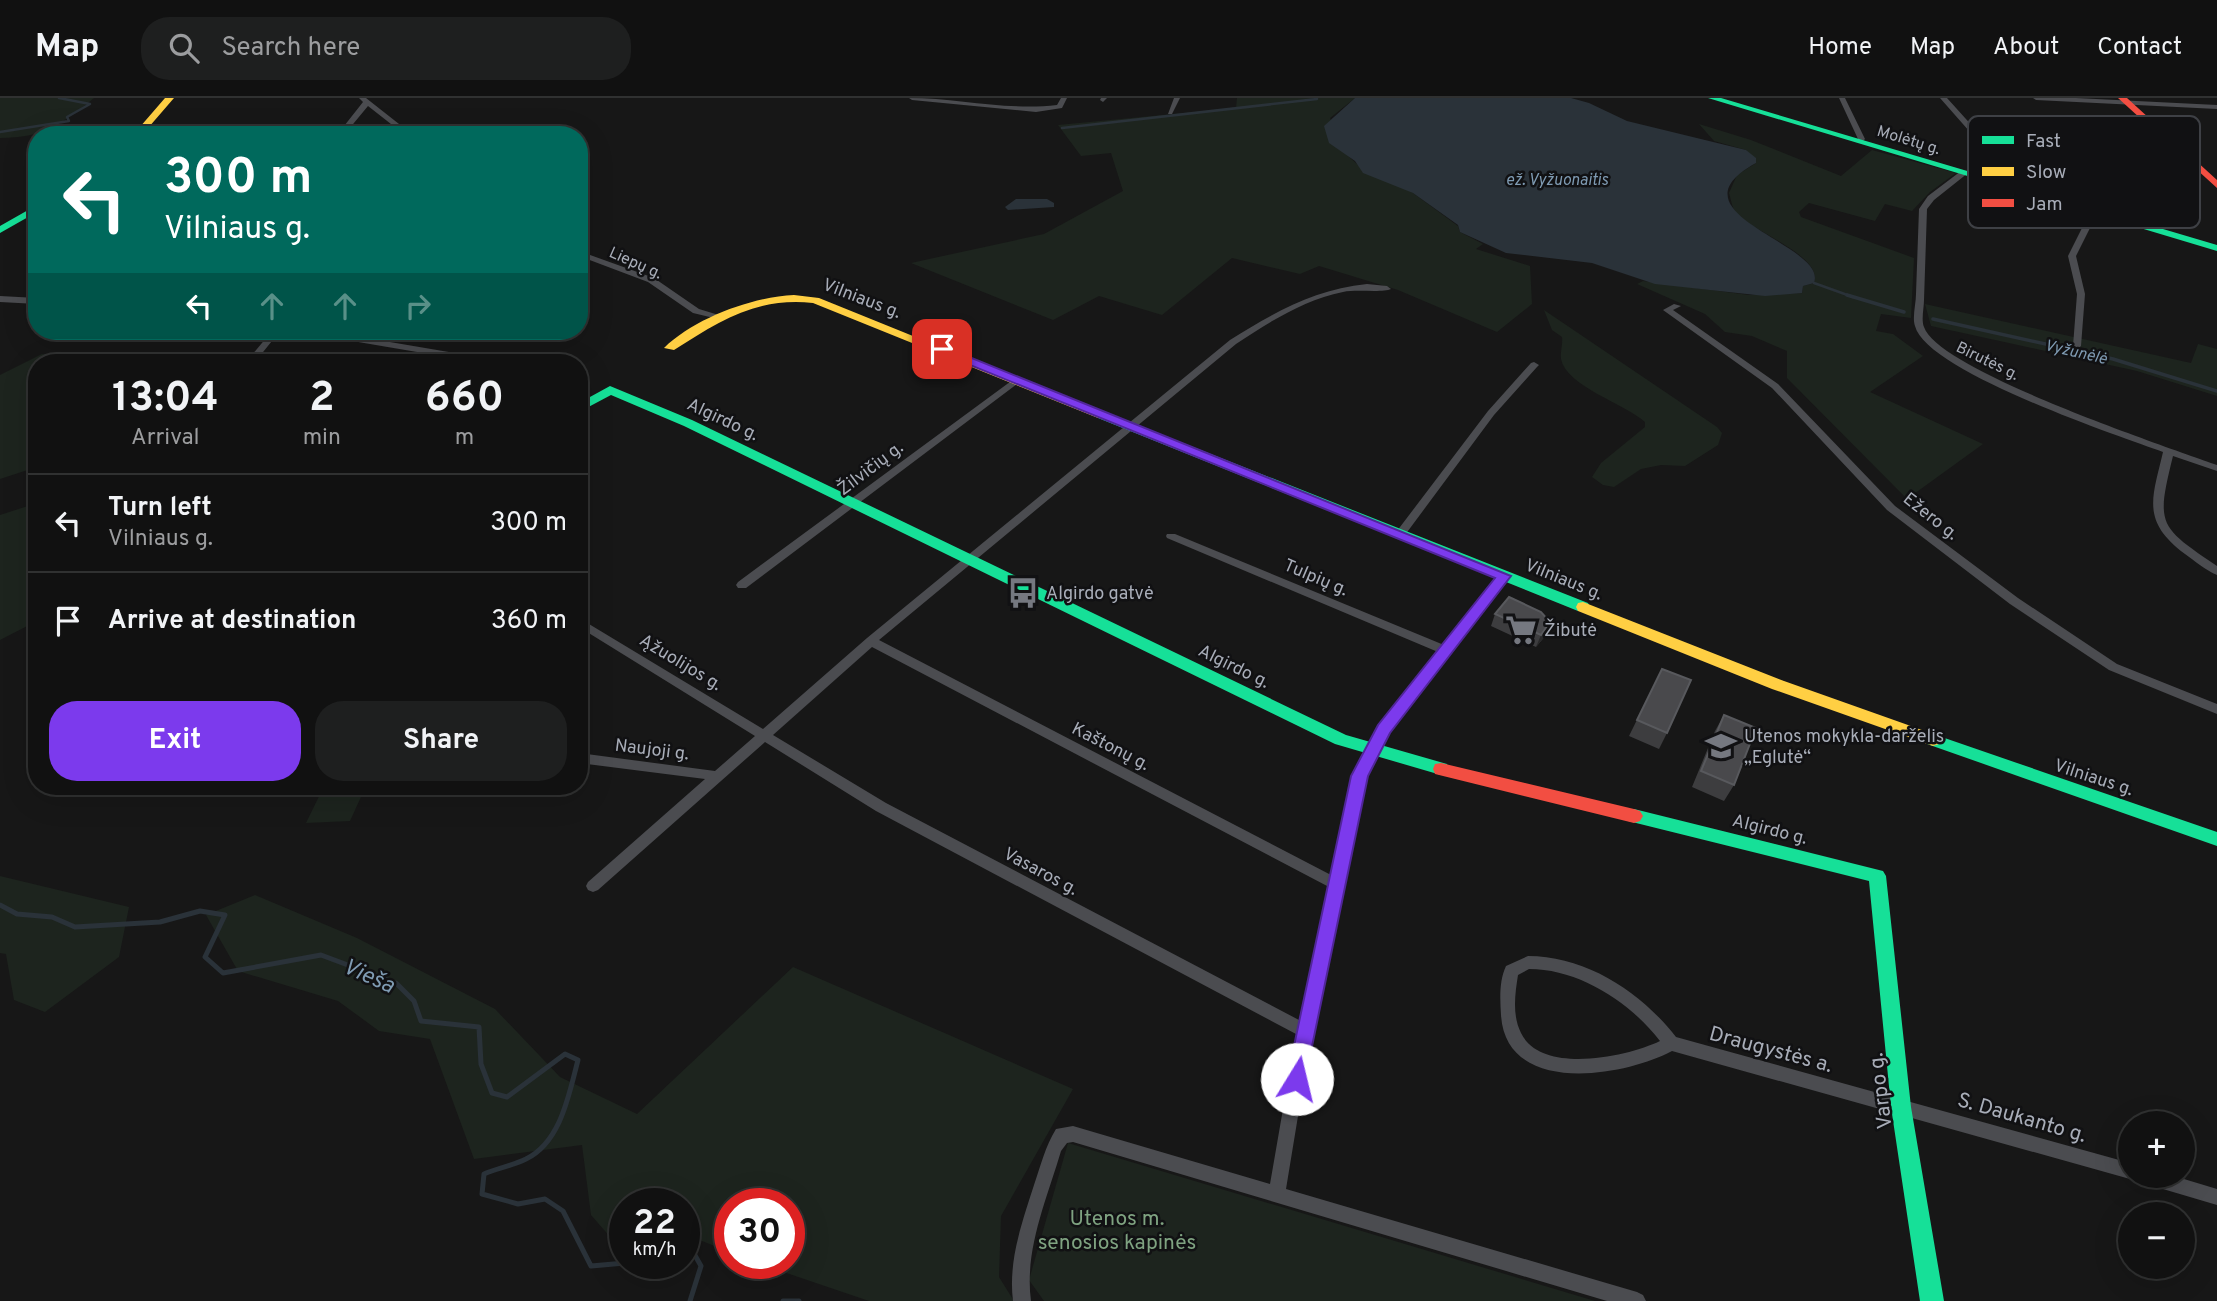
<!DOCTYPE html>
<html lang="en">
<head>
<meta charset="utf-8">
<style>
  body { margin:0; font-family:Overpass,sans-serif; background:#1e1f1f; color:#f1f3f6; height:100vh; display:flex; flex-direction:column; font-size:26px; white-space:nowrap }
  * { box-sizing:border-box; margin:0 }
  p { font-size:23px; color:#9c9d9f }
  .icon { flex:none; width:38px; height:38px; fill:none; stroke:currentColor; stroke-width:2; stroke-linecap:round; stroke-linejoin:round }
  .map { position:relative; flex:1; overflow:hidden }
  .panel { position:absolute; left:28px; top:256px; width:560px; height:441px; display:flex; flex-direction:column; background:#111; border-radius:28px; box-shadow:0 7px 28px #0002,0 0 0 2px #303131 }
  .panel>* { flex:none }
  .banner { position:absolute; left:28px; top:28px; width:560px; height:214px; border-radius:28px; box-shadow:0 7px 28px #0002,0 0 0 2px #303131; background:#00695c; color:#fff; overflow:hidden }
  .buttons { position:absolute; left:2118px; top:1013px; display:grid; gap:14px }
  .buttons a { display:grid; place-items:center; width:77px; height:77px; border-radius:50%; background:#111; box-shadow:0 7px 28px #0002,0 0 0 2px #303131; font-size:35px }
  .speed { position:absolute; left:609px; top:1090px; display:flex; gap:14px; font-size:35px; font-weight:700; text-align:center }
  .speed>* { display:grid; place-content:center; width:91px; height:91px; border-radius:50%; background:#111; box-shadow:0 7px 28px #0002,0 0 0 2px #303131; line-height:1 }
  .speed small { font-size:18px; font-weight:400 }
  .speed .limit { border:10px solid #d22; background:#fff; color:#111 }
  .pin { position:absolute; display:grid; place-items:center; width:60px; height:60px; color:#fff; margin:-30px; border-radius:14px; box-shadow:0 4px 10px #0006 }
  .me { position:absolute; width:77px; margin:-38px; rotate:9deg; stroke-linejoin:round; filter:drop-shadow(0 0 5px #0008) }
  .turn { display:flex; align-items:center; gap:24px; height:147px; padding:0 21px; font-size:32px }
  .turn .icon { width:91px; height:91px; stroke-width:2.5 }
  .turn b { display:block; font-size:49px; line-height:60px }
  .lanes { display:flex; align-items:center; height:66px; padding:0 21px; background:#0003; justify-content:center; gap:35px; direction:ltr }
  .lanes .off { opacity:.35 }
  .eta { display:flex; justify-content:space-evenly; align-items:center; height:119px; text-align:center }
  .eta b { font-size:42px; font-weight:700; line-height:49px }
  .cta { display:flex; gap:14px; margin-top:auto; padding:14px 21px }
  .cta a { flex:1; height:80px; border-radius:28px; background:#7c3aed; color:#fff; font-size:28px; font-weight:700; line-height:80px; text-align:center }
  .cta a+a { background:#1e1f1f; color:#f1f3f6 }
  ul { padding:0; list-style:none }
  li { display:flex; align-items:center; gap:21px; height:98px; padding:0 21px; border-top:2px solid #303131 }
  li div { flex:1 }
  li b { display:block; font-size:26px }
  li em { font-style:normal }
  header { display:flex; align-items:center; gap:42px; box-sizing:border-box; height:98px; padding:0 35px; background:#111; border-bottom:2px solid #303131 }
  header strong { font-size:33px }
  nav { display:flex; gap:38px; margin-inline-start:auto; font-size:24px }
  .search { width:490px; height:63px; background:#1e1f1f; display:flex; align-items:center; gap:18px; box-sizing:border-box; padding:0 24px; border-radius:28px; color:#9c9d9f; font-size:26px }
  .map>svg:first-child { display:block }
  .green { fill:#1d241e }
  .water { fill:#2a3239 }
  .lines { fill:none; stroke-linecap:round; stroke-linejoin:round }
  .stream-far2 { stroke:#2a3239; stroke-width:2.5 }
  .stream-far1 { stroke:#2a3239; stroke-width:3.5 }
  .stream { stroke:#2a3239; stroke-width:5 }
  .street { fill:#4b4c50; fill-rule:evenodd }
  .fast { fill:#16e098; fill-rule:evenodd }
  .slow { fill:#ffcf43; fill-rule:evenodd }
  .jam { fill:#f24e42; fill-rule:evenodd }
  .wall { fill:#3d3d3f }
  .shaded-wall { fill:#29292a }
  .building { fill:#49494c; stroke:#58595d; stroke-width:2 }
  .route { fill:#7c3aed; stroke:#51269a; stroke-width:2 }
  .labels { text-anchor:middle; stroke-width:5; stroke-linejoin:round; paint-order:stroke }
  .far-street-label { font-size:16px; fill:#a8adb8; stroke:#111113 }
  .far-water-label { font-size:16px; font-style:italic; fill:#7f9bb3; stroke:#111113 }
  .street-label { font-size:18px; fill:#a8adb8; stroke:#111113 }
  .poi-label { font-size:18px; fill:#a8adb8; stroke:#111113; text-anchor:start }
  .near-street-label { font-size:21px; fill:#a8adb8; stroke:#111113 }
  .near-park-label { font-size:21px; fill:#7fa381; stroke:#111113 }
  .near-water-label { font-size:23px; font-style:italic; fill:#7f9bb3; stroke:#111113 }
  .key { fill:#111113; stroke:#3e4045; stroke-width:2 }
  .key-label { font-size:19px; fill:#a8adb8 }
</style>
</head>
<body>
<header>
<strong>Map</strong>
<div class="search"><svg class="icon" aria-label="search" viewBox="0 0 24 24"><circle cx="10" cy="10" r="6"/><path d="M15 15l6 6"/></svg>Search here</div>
<nav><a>Home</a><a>Map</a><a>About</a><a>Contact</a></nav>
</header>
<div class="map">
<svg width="2217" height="1203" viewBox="0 0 2217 1203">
  <rect width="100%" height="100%" fill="#171717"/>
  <path class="green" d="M0,0H94C62,26 43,40 0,40Z
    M1237,0H1355L1330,20L1345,55L1358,67L1413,95L1458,128L1460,134L1483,146L1476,151L1530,168L1532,206L1497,234L1398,192L1319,168L1300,176L1232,160L1162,217L1099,198L1053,222L911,165L1044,136L1123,93L1111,55L1081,58L1058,27L1236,10Z
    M1699,26L1751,42L1841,78L1872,52L1956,75L1930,94L1912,113L1885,106L1875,123L1809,105L1799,114L1801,119L1914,160L1911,220L1881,216L1876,233L1893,236L1923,258L1870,294L1983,346L1907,401L1787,280V253L1752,238L1725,234L1705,216L1637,186L1643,183L1749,197L1802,195L1803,188L1814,185C1824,158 1751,133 1736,115C1732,110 1731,101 1729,95L1737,77L1756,65L1746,52L1714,43Z
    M1925,206L2191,265L2198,246L2217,251V298L2137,273L1931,228Z
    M1544,212L1717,329L1722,335L1718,347L1685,368L1661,367L1641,371L1614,389L1603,387L1592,379L1601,365L1645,329V324C1625,306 1566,288 1561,261C1560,254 1563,246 1562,239L1552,232Z
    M42,256L90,264H37V369L0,381V277Z
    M37,405V523L0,542V417Z
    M324,688H366L350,723L306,725Z
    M0,778L129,809L119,859L45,914L14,902L6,856L0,855Z
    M255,797L357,840L495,911L560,979L637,1016L793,869L1073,991L1001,1118L999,1179L1014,1203H869L760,1166H789V1106H730V1154L684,1136V1106H625V1156L591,1117L582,1047L474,1061L430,941L379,933L338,903L238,873L206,817Z
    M1068,1045L1595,1203H1044L1029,1182Z"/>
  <path class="water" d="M1355,0H1571L1589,5L1627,23L1746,52L1756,60V65C1663,116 1829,146 1814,185L1803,188L1802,195L1765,198L1655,186L1592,165L1506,155L1460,134L1458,127L1413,95L1363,75L1355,63L1329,45L1324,28Z
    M1016,101H1047L1054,105V109L1008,112L1005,109Z"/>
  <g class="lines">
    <path class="stream-far2" d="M1062,30L1317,1
      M0,34L69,23L67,19L90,6L59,0
      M1814,185L1853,199"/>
    <path class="stream-far1" d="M1847,197L1904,214
      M1933,221L2113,261L2217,293"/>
    <path class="stream" d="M0,807L17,816L52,819L75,829L160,824L200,813L225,817L205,859L223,875L321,857L396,885L414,903L421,923L479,929L481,966L492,995L507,999L565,956L578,962C569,996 561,1044 526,1061C512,1068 497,1070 484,1076L482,1096L518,1106L545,1101L563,1113L591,1168L625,1165
      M684,1150L692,1152L701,1168L690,1203
      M783,1203H799"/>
    <path class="street" d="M359,0H366L413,37H405L368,8L344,37H337L363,4Z
      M909,0C958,0 1008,13 1057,7L1061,0H1067L1062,10L1036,14L912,2Z
      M1101,0H1107L1103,4L1100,2Z
      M1174,0H1180L1172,16H1168Z
      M1839,0H1845L1865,41L1861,45L1856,44L1858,41Z
      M1940,0H1947L2021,82L2023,94H2017L2014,84Z
      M2033,0H2076L2217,7V11L2036,2Z
      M1961,73L1968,75L1934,102L1927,111C1926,142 1925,172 1924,202C1924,210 1921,222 1924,229C1939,273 2168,349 2217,367V373L2173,358C2156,427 2158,428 2217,468V477C2205,472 2195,463 2185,456C2141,423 2152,401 2163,354C2118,338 1926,273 1915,228C1912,219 1916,206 1916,196C1917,168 1918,139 1919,111L1928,98Z
      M2091,112L2098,114L2076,158L2085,196L2081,248L2077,251L2073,248L2077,196L2068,158Z
      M579,153L654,180L699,211L722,218L718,221L693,215L648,184L579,158Z
      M1367,186L1387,188L1391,191C1383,195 1356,191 1343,194C1304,202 1269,224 1236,246L879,542L1331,777L1354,678L1380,629L1438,554L1167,440L1166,438L1167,436H1175L1444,547L1500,475H1508L1510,478L1508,481L1389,635L1366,678L1312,933L1286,1091L1637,1194L1643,1197L1646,1203H1607L1073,1044L1067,1045L1061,1053C1047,1101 1024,1152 1031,1203H1013C1008,1163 1022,1124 1034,1087C1041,1067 1045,1049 1056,1031L1073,1028L1270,1086L1296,936L876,713L765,644L598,792L593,794L588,792L586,788L588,784L705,681L579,665V655L715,673L755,638L579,529V520L763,631L867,540L1230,242C1273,215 1315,191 1367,186ZM872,549L1329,789L1299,922L886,705L773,637Z
      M0,198L37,200V206L0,204Z
      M1674,206L1681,208L1673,212L1778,286L1895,408L2018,500L2117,566L2217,606V616L2109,572L2010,506L1887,412L1772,290L1663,212Z
      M272,233H280L255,264H246Z
      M307,233H325L490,261L495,264H476L311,236Z
      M1534,264L1539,267L1537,269L1494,317L1405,437H1397L1396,435L1397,433L1488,313L1531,265Z
      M1018,278L1023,281L1021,283L746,490H738L736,487L738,484Z
      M1528,858C1586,858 1641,894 1676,939L2130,1065V1078H2136L2130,1081L1672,953C1623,979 1506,998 1501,917C1500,901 1499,883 1506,868ZM1529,871C1579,871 1630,904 1660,943C1627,959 1541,977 1521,935C1512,917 1515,896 1518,877Z
      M2138,1078H2174L2217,1091V1107L2146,1086L2140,1084Z"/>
    <path class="fast" d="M1708,0H1721L2217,147V153Z
      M37,107V114L0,135V128Z
      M610,288L692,322L1346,637L1447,666L1449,671L1447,676L1441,677L1335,646L684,328L611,297L579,314V305Z
      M1102,313L1588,505L1590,509L1588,513H1578L1098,320V314Z
      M1933,636L2217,734V748L1927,646L1925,642L1927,638Z
      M1634,711L1883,773L1886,778L1911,1009L1944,1203H1920L1891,1009L1869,783L1628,723L1625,718L1628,713Z"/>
    <path class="slow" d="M165,0H174L142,37H133Z
      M794,197L819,200L1108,317L1106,320H1098L813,205C756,199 720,223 674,252L664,250C695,220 752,199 794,197Z
      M1583,504L1784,583L1939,638L1941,642L1939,646L1933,648L1772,591L1578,513L1576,509L1578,505Z"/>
    <path class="jam" d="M2118,0H2127L2217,82V90Z
      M1441,665L1634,711L1640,713L1643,718L1640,723L1634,725L1435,676L1433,671L1435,666Z"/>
  </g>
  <path class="wall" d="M1495,516L1550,524L1546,537L1536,549L1491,528Z
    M1662,571L1667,635L1659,651L1629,638Z
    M1724,617L1734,687L1724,703L1692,689L1715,633Z"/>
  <path class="shaded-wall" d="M1550,524L1546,537L1536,549L1541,537Z"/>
  <path class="building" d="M1509,499L1541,514L1550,524L1541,537L1495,516Z
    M1662,571L1691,582L1667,635L1637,622Z
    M1724,617L1756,630L1734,687L1701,673Z"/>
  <path class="route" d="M942,248L1511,478L1390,635L1368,678L1304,987L1297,990L1290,987L1287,981L1351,678L1378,627L1495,480L938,254V249Z"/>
  <defs>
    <symbol id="bus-bare" viewBox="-9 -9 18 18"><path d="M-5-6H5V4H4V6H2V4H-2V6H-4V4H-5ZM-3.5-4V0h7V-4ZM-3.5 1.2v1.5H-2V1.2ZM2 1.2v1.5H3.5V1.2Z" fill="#757880" stroke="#111113" stroke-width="2.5" paint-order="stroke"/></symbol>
    <symbol id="supermarket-bare" viewBox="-9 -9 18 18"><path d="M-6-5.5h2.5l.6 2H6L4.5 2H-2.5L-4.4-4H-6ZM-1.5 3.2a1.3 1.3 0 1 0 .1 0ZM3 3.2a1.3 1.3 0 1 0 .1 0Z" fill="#757880" stroke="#111113" stroke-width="2.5" paint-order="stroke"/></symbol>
    <symbol id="school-bare" viewBox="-9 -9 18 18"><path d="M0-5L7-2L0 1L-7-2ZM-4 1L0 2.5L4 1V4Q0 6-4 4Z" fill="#757880" stroke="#111113" stroke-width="2.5" paint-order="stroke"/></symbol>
  </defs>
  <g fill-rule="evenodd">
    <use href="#bus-bare" x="1001" y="473" width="44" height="44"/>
    <use href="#supermarket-bare" x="1499" y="510" width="44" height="44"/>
    <use href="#school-bare" x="1699" y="626" width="44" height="44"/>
  </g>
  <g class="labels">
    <g class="far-street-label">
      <text transform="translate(1909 41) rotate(17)" y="6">Molėtų g.</text>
      <text transform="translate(636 164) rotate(24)" y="6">Liepų g.</text>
      <text transform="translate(1988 262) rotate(26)" y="6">Birutės g.</text>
    </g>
    <g class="far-water-label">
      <text x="1557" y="87">ež. Vyžuonaitis</text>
      <text transform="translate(2076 253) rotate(13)" y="6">Vyžunėlė</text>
    </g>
    <g class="street-label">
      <text transform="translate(862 200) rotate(21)" y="6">Vilniaus g.</text>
      <text transform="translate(723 321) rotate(25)" y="6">Algirdo g.</text>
      <text transform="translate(870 370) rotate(-37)" y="6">Žilvičių g.</text>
      <text transform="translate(1931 418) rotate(38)" y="6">Ežero g.</text>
      <text transform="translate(1316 479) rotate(23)" y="6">Tulpių g.</text>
      <text transform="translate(1564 481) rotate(22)" y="6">Vilniaus g.</text>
      <text transform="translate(681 564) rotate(31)" y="6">Ąžuolijos g.</text>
      <text transform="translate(1234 568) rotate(26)" y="6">Algirdo g.</text>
      <text transform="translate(1111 648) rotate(27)" y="6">Kaštonų g.</text>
      <text transform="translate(652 651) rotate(7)" y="6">Naujoji g.</text>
      <text transform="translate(2094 679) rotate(18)" y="6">Vilniaus g.</text>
      <text transform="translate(1770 731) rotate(14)" y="6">Algirdo g.</text>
      <text transform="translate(1041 773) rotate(28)" y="6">Vasaros g.</text>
    </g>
    <g class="poi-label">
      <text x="1046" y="501">Algirdo gatvė</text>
      <text x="1544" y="538">Žibutė</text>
      <text x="1744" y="644">Utenos mokykla-darželis<tspan x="1744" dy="21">„Eglutė“</tspan></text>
    </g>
    <g class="near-street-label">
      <text transform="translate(1771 951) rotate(15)" y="7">Draugystės a.</text>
      <text transform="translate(1880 993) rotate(-97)" y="7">Varpo g.</text>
      <text transform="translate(2022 1019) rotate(16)" y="7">S. Daukanto g.</text>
    </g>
    <g class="near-park-label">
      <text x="1117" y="1127">Utenos m.<tspan x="1117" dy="24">senosios kapinės</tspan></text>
    </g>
    <g class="near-water-label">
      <text transform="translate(369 877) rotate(24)" y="8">Vieša</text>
    </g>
  </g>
  <rect x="1968" y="18" width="232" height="112" rx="10" class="key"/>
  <rect x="1982" y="38" width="32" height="8" fill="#16e098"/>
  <rect x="1982" y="69" width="32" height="9" fill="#ffcf43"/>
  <rect x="1982" y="101" width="32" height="8" fill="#f24e42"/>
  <g class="key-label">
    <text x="2026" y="49">Fast</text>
    <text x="2026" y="80">Slow</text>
    <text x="2026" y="112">Jam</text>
  </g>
</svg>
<div class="buttons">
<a>+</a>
<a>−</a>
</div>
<div class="speed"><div>22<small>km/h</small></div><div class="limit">30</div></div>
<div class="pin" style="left:942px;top:251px;background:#d93025"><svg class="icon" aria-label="arrive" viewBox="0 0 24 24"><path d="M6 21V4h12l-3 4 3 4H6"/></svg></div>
<svg class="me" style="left:1297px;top:981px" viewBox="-20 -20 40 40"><circle r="19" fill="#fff"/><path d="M0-13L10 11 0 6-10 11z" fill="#7c3aed"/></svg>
<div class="banner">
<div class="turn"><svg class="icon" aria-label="left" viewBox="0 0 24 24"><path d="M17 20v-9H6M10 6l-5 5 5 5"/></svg><div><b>300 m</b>Vilniaus g.</div></div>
<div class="lanes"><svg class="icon" aria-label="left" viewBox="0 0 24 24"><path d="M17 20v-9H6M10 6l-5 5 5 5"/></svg><svg class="icon off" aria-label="ahead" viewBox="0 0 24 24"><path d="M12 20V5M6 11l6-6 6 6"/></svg><svg class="icon off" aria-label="ahead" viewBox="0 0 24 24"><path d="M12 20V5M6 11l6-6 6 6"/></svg><svg class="icon off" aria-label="right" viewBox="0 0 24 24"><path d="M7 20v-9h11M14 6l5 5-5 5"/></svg></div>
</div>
<section class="panel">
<div class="eta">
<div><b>13:04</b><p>Arrival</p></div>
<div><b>2</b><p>min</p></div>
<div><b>660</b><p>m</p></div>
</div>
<ul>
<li><svg class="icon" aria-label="left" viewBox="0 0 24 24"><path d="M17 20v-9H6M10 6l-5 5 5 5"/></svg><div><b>Turn left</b><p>Vilniaus g.</p></div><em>300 m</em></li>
<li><svg class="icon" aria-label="arrive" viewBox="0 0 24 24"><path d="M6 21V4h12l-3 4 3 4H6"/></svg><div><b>Arrive at destination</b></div><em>360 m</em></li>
</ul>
<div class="cta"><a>Exit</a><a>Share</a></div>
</section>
</div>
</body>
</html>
